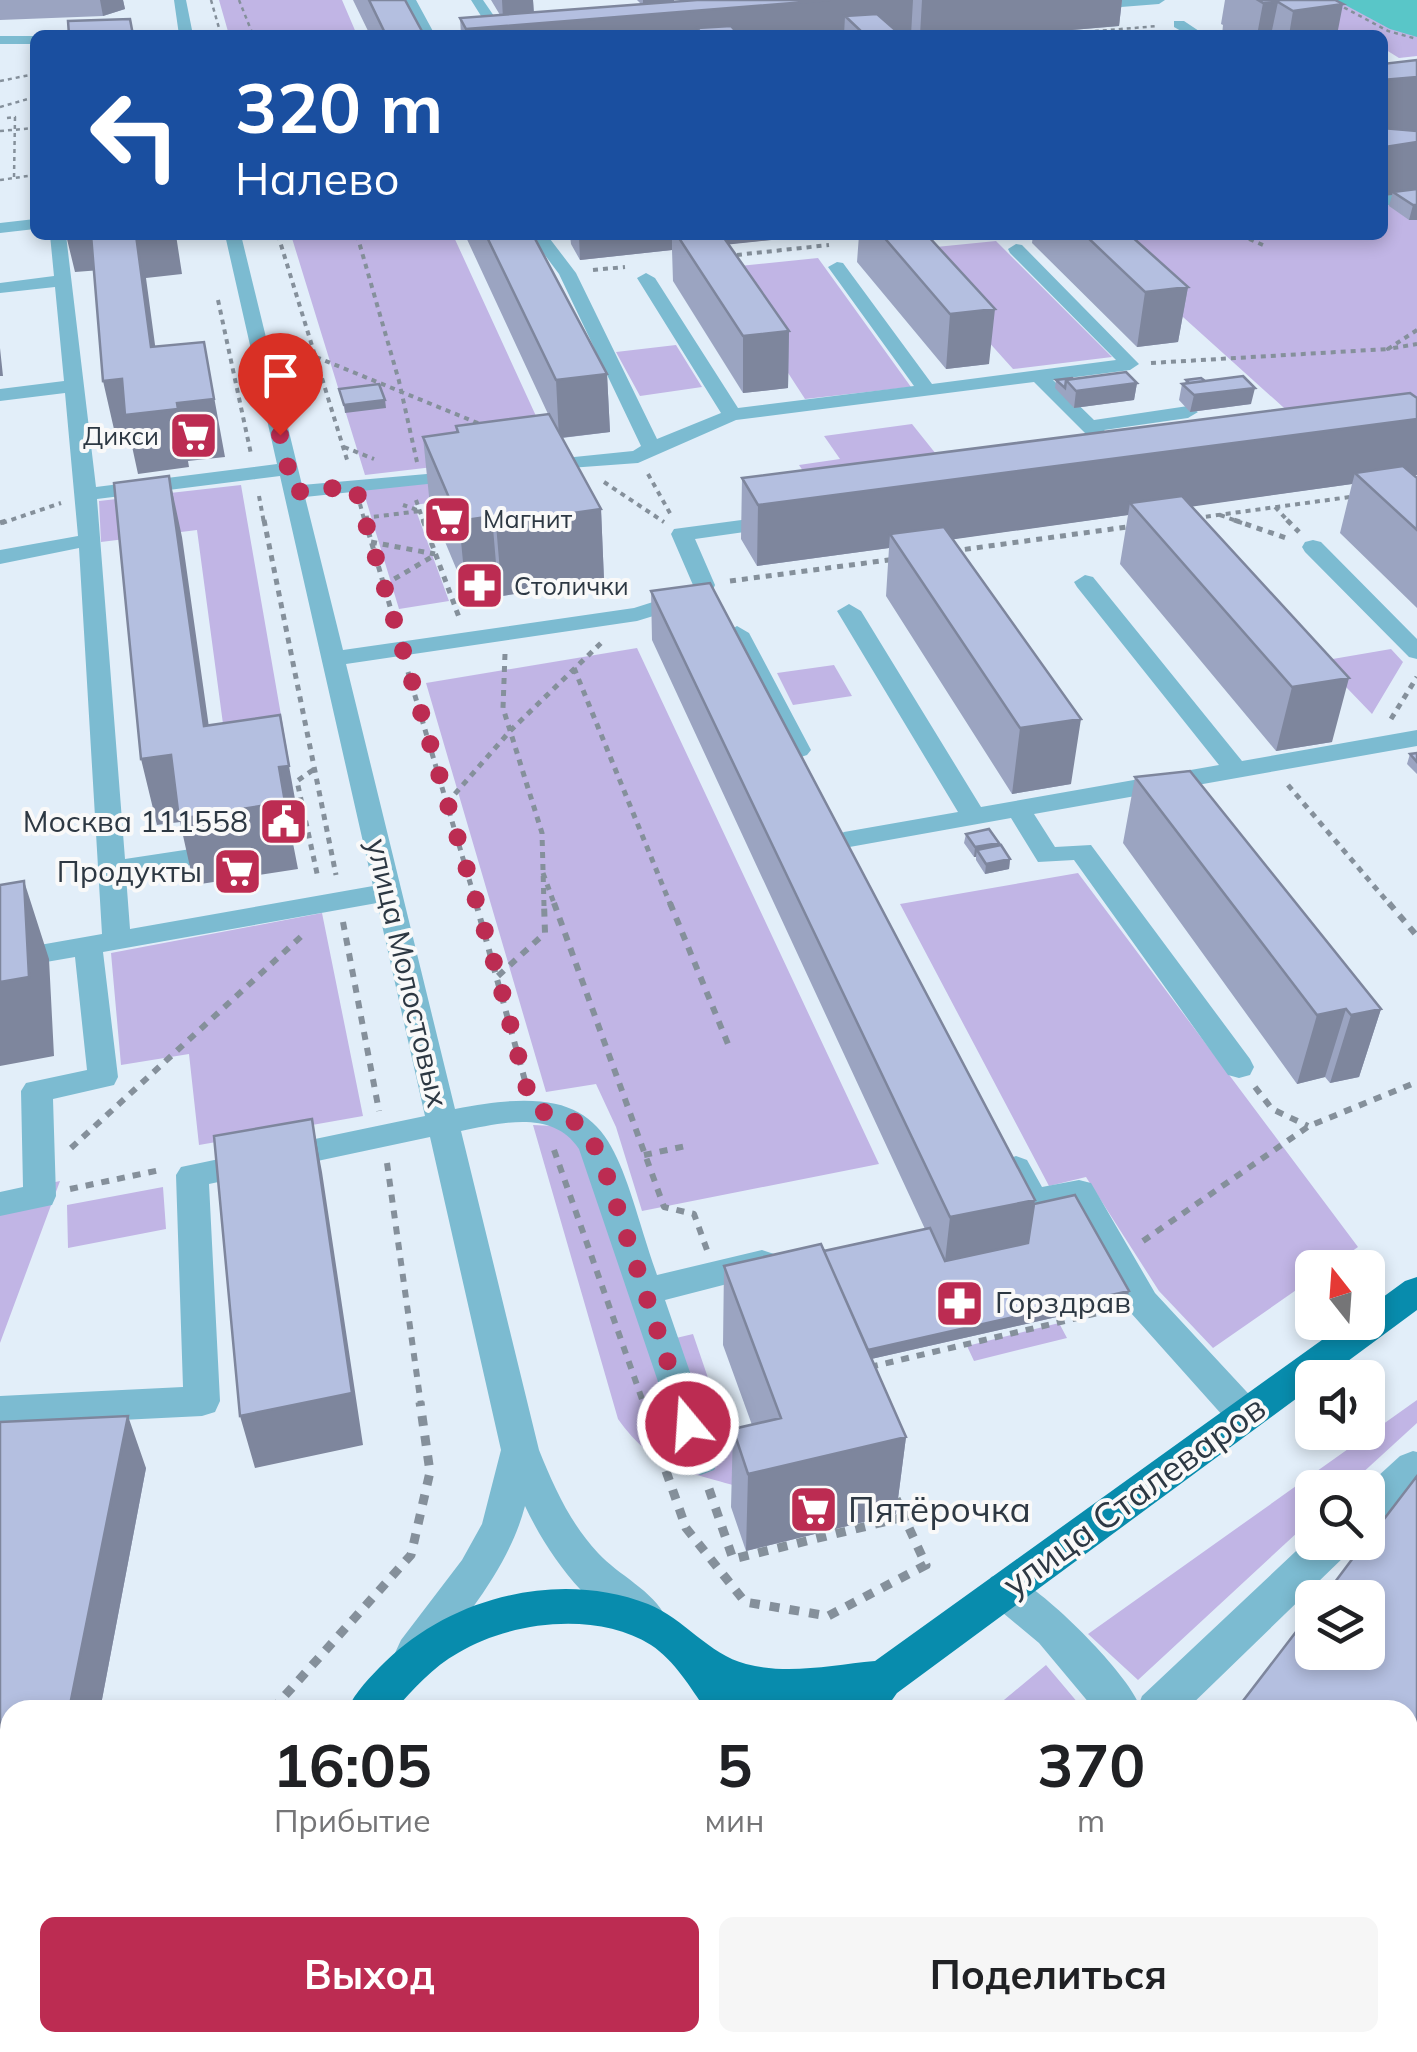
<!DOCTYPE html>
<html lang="ru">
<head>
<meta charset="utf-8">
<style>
  body { margin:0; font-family:Mulish,sans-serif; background:#f6f6f6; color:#202124; height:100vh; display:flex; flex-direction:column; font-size:38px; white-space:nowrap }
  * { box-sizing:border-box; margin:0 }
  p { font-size:32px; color:#757577 }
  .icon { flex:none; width:55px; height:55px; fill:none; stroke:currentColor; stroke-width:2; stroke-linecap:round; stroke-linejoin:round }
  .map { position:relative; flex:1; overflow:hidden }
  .sheet { position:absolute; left:0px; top:1700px; width:1418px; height:352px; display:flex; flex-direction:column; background:#fff; border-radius:30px 30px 0 0; box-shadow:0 5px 15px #0003 }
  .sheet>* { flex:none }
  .guide { position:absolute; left:30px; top:30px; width:1358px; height:210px; border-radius:15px; box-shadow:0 5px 15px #0003; background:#1a4fa0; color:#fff; overflow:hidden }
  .needle { width:65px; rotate:343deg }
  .controls { position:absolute; left:1295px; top:1250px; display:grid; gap:20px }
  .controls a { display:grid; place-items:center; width:90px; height:90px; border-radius:15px; background:#fff; box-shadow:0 5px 15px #0003; font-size:50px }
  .pin { position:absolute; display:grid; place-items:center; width:85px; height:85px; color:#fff; margin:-102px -42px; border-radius:50% 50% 50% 0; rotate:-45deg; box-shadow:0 0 10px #0007 }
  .pin .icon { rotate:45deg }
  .me { position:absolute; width:110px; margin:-55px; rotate:342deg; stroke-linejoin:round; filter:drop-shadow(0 0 8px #0008) }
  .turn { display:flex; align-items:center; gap:35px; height:210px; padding:0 40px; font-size:45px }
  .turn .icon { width:130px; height:130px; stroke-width:2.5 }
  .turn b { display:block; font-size:70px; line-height:85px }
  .eta { display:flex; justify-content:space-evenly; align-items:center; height:170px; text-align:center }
  .eta b { font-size:60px; font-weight:700; line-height:70px }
  .cta { display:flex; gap:20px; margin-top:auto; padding:20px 40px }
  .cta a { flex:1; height:115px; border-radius:15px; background:#bc2c52; color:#fff; font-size:40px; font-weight:700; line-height:115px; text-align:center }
  .cta a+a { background:#f6f6f6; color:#202124 }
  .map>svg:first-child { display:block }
  .green { fill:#c1b5e5 }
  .water { fill:#59c6c8 }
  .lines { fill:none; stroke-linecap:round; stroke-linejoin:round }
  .path-far4 { stroke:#85909b; stroke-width:2.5; stroke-dasharray:4 4; stroke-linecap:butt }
  .path-far3 { stroke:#85909b; stroke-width:4; stroke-dasharray:5 5; stroke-linecap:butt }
  .path-far2 { stroke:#85909b; stroke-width:5; stroke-dasharray:6 6; stroke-linecap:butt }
  .path-far1 { stroke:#85909b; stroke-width:6; stroke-dasharray:8 8; stroke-linecap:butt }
  .path { stroke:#85909b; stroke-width:9; stroke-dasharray:10 10; stroke-linecap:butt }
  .minor { fill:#7cbbd1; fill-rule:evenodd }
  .major { fill:#088cad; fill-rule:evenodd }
  .wall { fill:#9ba4c1 }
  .shaded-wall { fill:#7e869d }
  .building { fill:#b4bfe0; stroke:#7e869d; stroke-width:2.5 }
  .route { stroke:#bc2c52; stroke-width:18; stroke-dasharray:0 32.4 }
  .labels { text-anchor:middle; stroke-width:8; stroke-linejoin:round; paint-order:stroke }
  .far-poi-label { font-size:25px; fill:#2d3843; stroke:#f9f9f9; text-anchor:start }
  .poi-label { font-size:30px; fill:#2d3843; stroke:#f9f9f9; text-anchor:end }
  .street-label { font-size:30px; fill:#2d3843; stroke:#f9f9f9 }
  .near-street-label { font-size:35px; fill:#2d3843; stroke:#f9f9f9 }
  .near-poi-label { font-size:35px; fill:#2d3843; stroke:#f9f9f9; text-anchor:start }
</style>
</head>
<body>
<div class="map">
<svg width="1417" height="2052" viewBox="0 0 1417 2052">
  <rect width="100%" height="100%" fill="#e2eef9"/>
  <path class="green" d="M219,0H342L357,35H229Z
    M1285,0H1417V56L1399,58L1383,48L1382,35H1344Z
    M1417,199V421L1314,435L1092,235H1382L1383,203Z
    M291,235H453L553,453L365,475Z
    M996,241L1112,357L1013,369L906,250Z
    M818,258L911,387L805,399L720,268Z
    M676,345L702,387L640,396L616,352Z
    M912,424L948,469L814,487L799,465L840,459L824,436Z
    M449,478L457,499L414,505L449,601L399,609L363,490Z
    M241,485L290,767L230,776L197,530L101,542L99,501Z
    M637,648L879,1164L642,1211L616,1127L596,1084L546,1092L426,683Z
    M1391,649L1403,662L1372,714L1321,661Z
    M834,665L852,696L793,705L777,673Z
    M1078,873L1358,1247L1329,1267L1312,1268V1279L1213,1348L1159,1291L1086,1177L1049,1186L900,904Z
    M322,913L363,1116L199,1145L189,1054L121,1065L111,953Z
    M533,1125L574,1127L655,1343L693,1334L746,1489C688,1471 655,1471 618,1419Z
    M60,1181L0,1343V1194Z
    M163,1187L166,1229L68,1248L67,1205Z
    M1059,1323L1067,1338L974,1361L967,1346Z
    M1417,1400V1423L1347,1487L1312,1488V1519L1138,1680L1088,1634Z
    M1046,1665L1084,1710H992Z
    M755,2043H863L856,2052H749Z"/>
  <path class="water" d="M1336,0H1417V37L1390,29Z"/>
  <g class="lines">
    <path class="path-far4" d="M211,0L221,35
      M239,0L253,35
      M1330,0L1388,31L1417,39
      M1047,35L1158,26
      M0,81L35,74
      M0,107L35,97
      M7,118L15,117L14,178
      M0,131L35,128
      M0,180L35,175"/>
    <path class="path-far3" d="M278,235L348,463
      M357,235L399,381L417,462
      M1240,235L1263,245
      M727,256L829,245
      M593,270L625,267
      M218,300L251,454
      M1417,330L1388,349L1417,344
      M316,357L485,426
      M1151,363L1388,349
      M344,447L374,459
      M648,474L671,515
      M604,482L664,522
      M259,496L264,523
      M416,500L424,523
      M360,504L365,523
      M1275,507L1290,523
      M1220,515L1242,523
      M364,518L420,511L403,505
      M1196,518L1357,496
      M2,523L61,503"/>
    <path class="path-far2" d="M264,520L336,875
      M365,520L396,627
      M423,520L460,620
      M1234,520L1289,539
      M1287,520L1299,532
      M0,523L9,520
      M371,542L435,554
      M953,551L1134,526
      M730,581L896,559
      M384,585L435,555
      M505,654L503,708L542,833L544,906
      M574,668L671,906
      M408,672L477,906
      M1391,719L1417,677
      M313,770L297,781L318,878
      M1288,785L1391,906
      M447,803L510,731L601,643
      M160,832L187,828
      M543,873L555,906"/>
    <path class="path-far1" d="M476,903L527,1088
      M554,903L664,1207L694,1214L707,1250
      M670,903L728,1044
      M1389,903L1417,936
      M343,922L379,1111
      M498,976L545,933L544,903
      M1255,1087L1272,1109L1308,1126
      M71,1148L305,933
      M554,1150L643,1402
      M644,1155L686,1146
      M387,1163L421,1405
      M70,1189L160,1170
      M1143,1241L1309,1126L1417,1082
      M870,1367L1111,1310"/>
    <path class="path" d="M666,1471L686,1528L745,1602L828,1616L926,1565L904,1517L928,1510
      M709,1489L733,1559L904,1517L895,1496
      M272,1710L411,1555L430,1472L420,1402
      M0,1897L10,1896
      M0,1975L10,1967"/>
    <path class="minor" d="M174,0H186L193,35H179Z
      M404,0H416L435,35H421Z
      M471,0H483L507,35H493Z
      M1110,0H1165L1159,4L1083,10L1077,6Z
      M1174,21H1184L1205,35H1188L1174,27Z
      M0,36H35V44H0Z
      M1382,195H1417V205H1382Z
      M35,219V229L0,233V223Z
      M50,235H66L96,487L277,464L225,235H241L302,485L472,470L475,474L465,480L305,497L343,650L634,608L691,590L693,585L671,534L674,529L780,515L791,521L780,527L695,539L715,585L709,599L637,621L346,664L455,1109C618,1076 612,1144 657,1275L762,1250L774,1254L779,1263L774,1272L665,1300L720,1459L714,1470L701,1475L688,1470L579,1149C553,1109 501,1123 461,1131L539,1450C554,1487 570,1523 598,1553C618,1575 654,1591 666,1618L660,1631L646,1636C591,1615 549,1557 525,1506C509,1567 466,1616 429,1666L415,1672L401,1666L395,1653L401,1640L462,1560L482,1524L501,1450L430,1137L209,1184L220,1401L215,1412L202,1416L0,1426V1396L183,1387L176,1175L181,1167L425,1116L377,903L103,952L118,1077L114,1085L53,1099L56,1196L52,1205L0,1216V1192L23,1187L21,1091L26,1083L87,1070L75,957L0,970V952L102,934L79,548L0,564V550L78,536L65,393L0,401V389L64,381L55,287L0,293V283L54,276ZM280,476L373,886L130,929L126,876L191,865L205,857L191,849L125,859L97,499Z
      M530,235H547L576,273L657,439L721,413L637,278L646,273L655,278L738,408L914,386L828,267L837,262L843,263L932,384L1116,360L1010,253L1008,249L1016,244L1022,245L1139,364L1130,370L1053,380L1094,420L1188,406L1198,412L1188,418L1104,430L1133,460L1123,466L1116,464L1034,382L736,420L638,463L528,471L525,467L528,463L535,461L633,451L641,446L559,274Z
      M1313,540L1321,542L1417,639V659L1409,657L1305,552L1302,547L1305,542Z
      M1085,575L1093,577L1242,761L1417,730V746L1034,814L1055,847L1091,845L1250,1059L1254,1067L1250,1075L1239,1078L1228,1075L1074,860L1038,862L1011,818L844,848L831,840L844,832L958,812L837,611L849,604L861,611L981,807L1219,765L1077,587L1074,582Z
      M737,626L749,633L811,750L807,755L798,758L785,750L725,633Z
      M1016,1156L1027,1160L1042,1187L1079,1180L1091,1183L1155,1293L1258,1404L1263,1415L1258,1426L1245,1430L1232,1426L1131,1313L1070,1206L1033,1213L1021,1210L1000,1168L1005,1160Z
      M1413,1451L1417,1452V1487L1381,1521L1368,1525L1365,1488L1400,1456Z
      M1312,1536V1542H1352L1347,1554L1186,1710H1095L1039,1643L991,1603L985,1590L991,1577L1005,1572C1040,1585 1124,1669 1139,1704L1142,1696Z
      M881,2042H931L927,2052H877Z"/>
    <path class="major" d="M1417,1277V1310L1325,1378H1312V1387L897,1693L885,1710H839L842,1703L787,1708L748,1703L751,1710H706C690,1687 675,1661 651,1645C597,1611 511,1621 458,1653C433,1667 413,1689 395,1710H347C356,1691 370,1677 385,1662C452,1596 560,1570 648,1604C685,1619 708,1654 746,1664C789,1675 832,1665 875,1661L1347,1322H1368V1308L1405,1281Z
      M10,2027V2042H52L48,2052H0V2034Z
      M81,2042H128L125,2052H77Z
      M611,2042H659L655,2052H607Z"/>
  </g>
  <path class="wall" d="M0,0H123L125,9L103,16L0,20Z
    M353,0H405L424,35H370Z
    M491,0H533L534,13L641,4L637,0H674V2L697,0H1122L1119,26L1012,35H461L460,18L500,15Z
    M1225,0H1335L1337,35H1222L1223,25L1221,24Z
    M1382,64L1417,220H1409L1389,206L1392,195L1382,196Z
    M465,235H533L607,374L610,432L562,438L601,509L604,580L502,596L498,587L466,592L430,506L423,437L456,432V426L548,414Z
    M570,235H819L728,244L789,331L788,388L743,393L673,281L672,250L580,260L571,244Z
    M859,235H927L989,364L946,369L857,262Z
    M1033,235H1130L1188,287L1178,342L1137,347L1032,243Z
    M1073,379L1137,383L1134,400L1074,408L1055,388L1056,380Z
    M1186,380L1205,381L1251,404L1190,412L1179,400L1182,384L1185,383Z
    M1410,393L1414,476L1417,478V608L1340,533L1352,484L1191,506L1332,742L1276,751L1120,564L1128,515L952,539L1071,784L1012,794L886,596L889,548L757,566L741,539L742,478Z
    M651,591L1035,1200L1034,1204L1127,1301L871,1359L906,1437L896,1514L746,1551L731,1507L733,1429L752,1425L723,1345L724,1266L824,1251L925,1229L652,640Z
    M1417,753V774L1407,764L1410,754Z
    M1135,777L1381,1009L1359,1077L1330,1083L1325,1077L1297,1084L1123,843Z
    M966,834L998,846L1010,859L1009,869L985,874L976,860V857H974L964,843Z
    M0,1422L146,1468L100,1710H10V1794H0Z"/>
  <path class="shaded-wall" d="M100,0H123L125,9L103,16Z
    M502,0H533L534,17L503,19Z
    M643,0H674V5L643,8Z
    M830,0H913L911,35H865L845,16L844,35H703L697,28L698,35H467L466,29Z
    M922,0H1122L1119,26L1012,35H920Z
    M1278,2L1271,35H1257L1263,3Z
    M1343,4L1337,35H1289L1293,11Z
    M1417,77V131L1382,134V80Z
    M1417,142V191L1393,192L1392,195L1382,196V159L1385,147Z
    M1413,205H1417V220H1409Z
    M66,235H93L101,270L75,272Z
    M136,235H176L182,274L146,278L163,404L151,347Z
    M579,235H672V250L580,260Z
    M677,235H819L686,249Z
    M1188,287L1178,342L1137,347L1145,292Z
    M995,309L989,364L946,369L950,314Z
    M789,331L788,388L743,393V336Z
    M204,342L225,457L188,461L189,467L138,474L130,437L116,438L103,381L122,379L177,403Z
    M0,348L3,376H0Z
    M607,374L610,432L559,438L556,380Z
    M1137,383L1134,400L1074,408L1076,391Z
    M1255,388L1251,404L1190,412L1194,395Z
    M385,400L386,408L345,413L344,405Z
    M1417,419V475L1366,482L1355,473L1352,484L1140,514L1130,503L1128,515L899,547L890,534L889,548L757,566L758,505Z
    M169,476L182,537L218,791L204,726Z
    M601,509L604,580L502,596L496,524Z
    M492,516L498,587L466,592L459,521Z
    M1349,678L1332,742L1276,751L1292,687Z
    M1081,719L1071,784L1012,794L1020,728Z
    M171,755L279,767L289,766L301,832L291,833L298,869L194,885L180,822L157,825L141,759Z
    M999,843L997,852L977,850L976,857H974L975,847Z
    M1010,859L1009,869L985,874L986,864Z
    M24,881L49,959L54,1056L0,1066V982Z
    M1346,1009L1325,1077L1297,1084L1317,1015Z
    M1381,1009L1359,1077L1330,1083L1351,1015Z
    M312,1119L322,1172L363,1445L255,1468L240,1416Z
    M1035,1200L1026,1252L944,1270L950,1217Z
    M1129,1291L1127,1301L836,1367L837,1357Z
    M128,1416L146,1468L100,1710H69Z
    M906,1437L896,1514L746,1551L748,1474Z"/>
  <path class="building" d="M369,0H405L424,35H386Z
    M697,0H830L466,29L460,18Z
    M1258,0H1335L1343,4L1293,11L1278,2L1263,3Z
    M877,14L901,35H865L845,16Z
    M130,19L133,35H69L68,21Z
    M731,26L739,35H703L697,28Z
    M1417,60V77L1382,80V64Z
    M1382,128L1417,131V142L1385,147L1382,146Z
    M1417,189V205H1413L1393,192Z
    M91,235H136L151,347L204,342L214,399L177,403L178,409L125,415L122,379L103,381Z
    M486,235H533L607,374L556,380Z
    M677,235H722L789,331L743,336Z
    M882,235H927L995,309L950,314Z
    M1085,235H1130L1188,287L1145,292Z
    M1126,372L1137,383L1076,391L1066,380Z
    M1243,376L1255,388L1194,395L1182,384Z
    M1072,378L1073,379L1066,380L1065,388L1056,380Z
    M1201,378L1205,381L1189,383L1186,380Z
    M379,384L385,400L344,405L339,389Z
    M1410,393L1417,398V419L758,505L742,478Z
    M549,414L601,509L496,524L492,516L459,521L423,437L458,432L456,426Z
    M1403,466L1417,478V530L1355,473Z
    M169,476L204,726L280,715L289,766L279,767L285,802L179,819L171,755L141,759L114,483Z
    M1182,496L1349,678L1292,687L1130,503Z
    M944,527L1081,719L1020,728L890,534Z
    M710,583L1035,1200L950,1217L651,591Z
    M1417,753V762L1410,754Z
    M1190,771L1381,1009L1351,1015L1346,1009L1317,1015L1135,777Z
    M989,829L999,843L975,847L966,834Z
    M1001,845L1010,859L986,864L977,850Z
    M24,881L29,977L0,982V885Z
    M312,1119L352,1393L240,1416L214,1136Z
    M1075,1195L1129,1291L868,1350L824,1251L930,1228L945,1261L1028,1243L1034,1204Z
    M821,1244L906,1437L748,1474L733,1429L781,1418L724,1266Z
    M128,1416L69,1710H10V1745L0,1746V1422Z
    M1417,1476V2042L1411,2052H971L978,2042H1408V1710H1236L1312,1611V1652H1368V1598H1323L1365,1542H1368V1540Z
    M858,2042H878L887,2051L886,2052H851Z"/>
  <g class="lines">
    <path class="route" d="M280,435L294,492L355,486L498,976L526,1086L538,1111C581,1118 586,1126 603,1164L688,1424"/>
  </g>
  <defs>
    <symbol id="supermarket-square" viewBox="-11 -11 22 22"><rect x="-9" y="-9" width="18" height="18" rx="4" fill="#bc2c52" stroke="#f9f9f9"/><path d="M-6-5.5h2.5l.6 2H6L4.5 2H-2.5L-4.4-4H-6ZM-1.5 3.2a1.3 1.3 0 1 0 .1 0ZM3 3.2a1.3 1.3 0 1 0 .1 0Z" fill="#fff"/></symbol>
    <symbol id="pharmacy-square" viewBox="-11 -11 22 22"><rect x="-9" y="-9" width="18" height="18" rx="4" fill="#bc2c52" stroke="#f9f9f9"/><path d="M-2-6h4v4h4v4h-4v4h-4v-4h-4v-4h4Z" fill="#fff"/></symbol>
    <symbol id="civic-square" viewBox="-11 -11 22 22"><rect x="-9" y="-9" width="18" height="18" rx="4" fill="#bc2c52" stroke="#f9f9f9"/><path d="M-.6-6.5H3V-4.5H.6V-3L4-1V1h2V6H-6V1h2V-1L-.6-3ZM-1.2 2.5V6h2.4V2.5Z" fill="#fff"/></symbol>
  </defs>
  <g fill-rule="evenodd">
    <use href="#supermarket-square" x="166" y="408" width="55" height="55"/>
    <use href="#supermarket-square" x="420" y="492" width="55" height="55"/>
    <use href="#pharmacy-square" x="452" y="558" width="55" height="55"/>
    <use href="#civic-square" x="256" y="794" width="55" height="55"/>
    <use href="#supermarket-square" x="210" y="844" width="55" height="55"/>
    <use href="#pharmacy-square" x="932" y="1276" width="55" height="55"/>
    <use href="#supermarket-square" x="786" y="1482" width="55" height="55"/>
  </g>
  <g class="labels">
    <g class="far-poi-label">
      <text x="159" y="445" text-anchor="end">Дикси</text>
      <text x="483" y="528">Магнит</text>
      <text x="514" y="595">Столички</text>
    </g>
    <g class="poi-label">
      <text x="248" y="832">Москва 111558</text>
      <text x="202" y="882">Продукты</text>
      <text x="995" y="1313" text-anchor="start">Горздрав</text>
    </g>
    <g class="street-label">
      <text transform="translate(407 973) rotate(77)" y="10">улица Молостовых</text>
    </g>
    <g class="near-street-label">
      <text transform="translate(1134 1496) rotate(-36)" y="12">улица Сталеваров</text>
    </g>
    <g class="near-poi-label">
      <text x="848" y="1522">Пятёрочка</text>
    </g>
  </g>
</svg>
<div class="controls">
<a><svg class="needle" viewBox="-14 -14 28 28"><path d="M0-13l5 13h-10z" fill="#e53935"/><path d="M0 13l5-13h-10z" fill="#757577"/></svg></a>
<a><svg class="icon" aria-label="sound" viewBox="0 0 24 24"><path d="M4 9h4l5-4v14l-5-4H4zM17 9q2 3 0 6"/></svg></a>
<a><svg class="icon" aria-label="search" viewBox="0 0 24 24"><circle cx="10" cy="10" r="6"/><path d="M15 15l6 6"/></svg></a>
<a><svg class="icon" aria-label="layers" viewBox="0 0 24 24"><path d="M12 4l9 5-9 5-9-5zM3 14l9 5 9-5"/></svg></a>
</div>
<div class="pin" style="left:280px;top:435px;background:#d93025"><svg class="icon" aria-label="arrive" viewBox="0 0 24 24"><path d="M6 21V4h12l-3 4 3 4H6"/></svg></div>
<svg class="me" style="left:688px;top:1424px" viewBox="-20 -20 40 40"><circle r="17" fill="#bc2c52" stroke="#fff" stroke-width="3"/><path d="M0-11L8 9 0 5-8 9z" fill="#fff"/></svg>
<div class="guide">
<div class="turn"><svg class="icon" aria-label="left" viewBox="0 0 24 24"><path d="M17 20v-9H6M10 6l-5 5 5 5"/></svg><div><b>320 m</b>Налево</div></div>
</div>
<section class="sheet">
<div class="eta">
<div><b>16:05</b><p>Прибытие</p></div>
<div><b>5</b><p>мин</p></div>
<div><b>370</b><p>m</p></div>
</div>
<div class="cta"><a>Выход</a><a>Поделиться</a></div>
</section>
</div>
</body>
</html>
